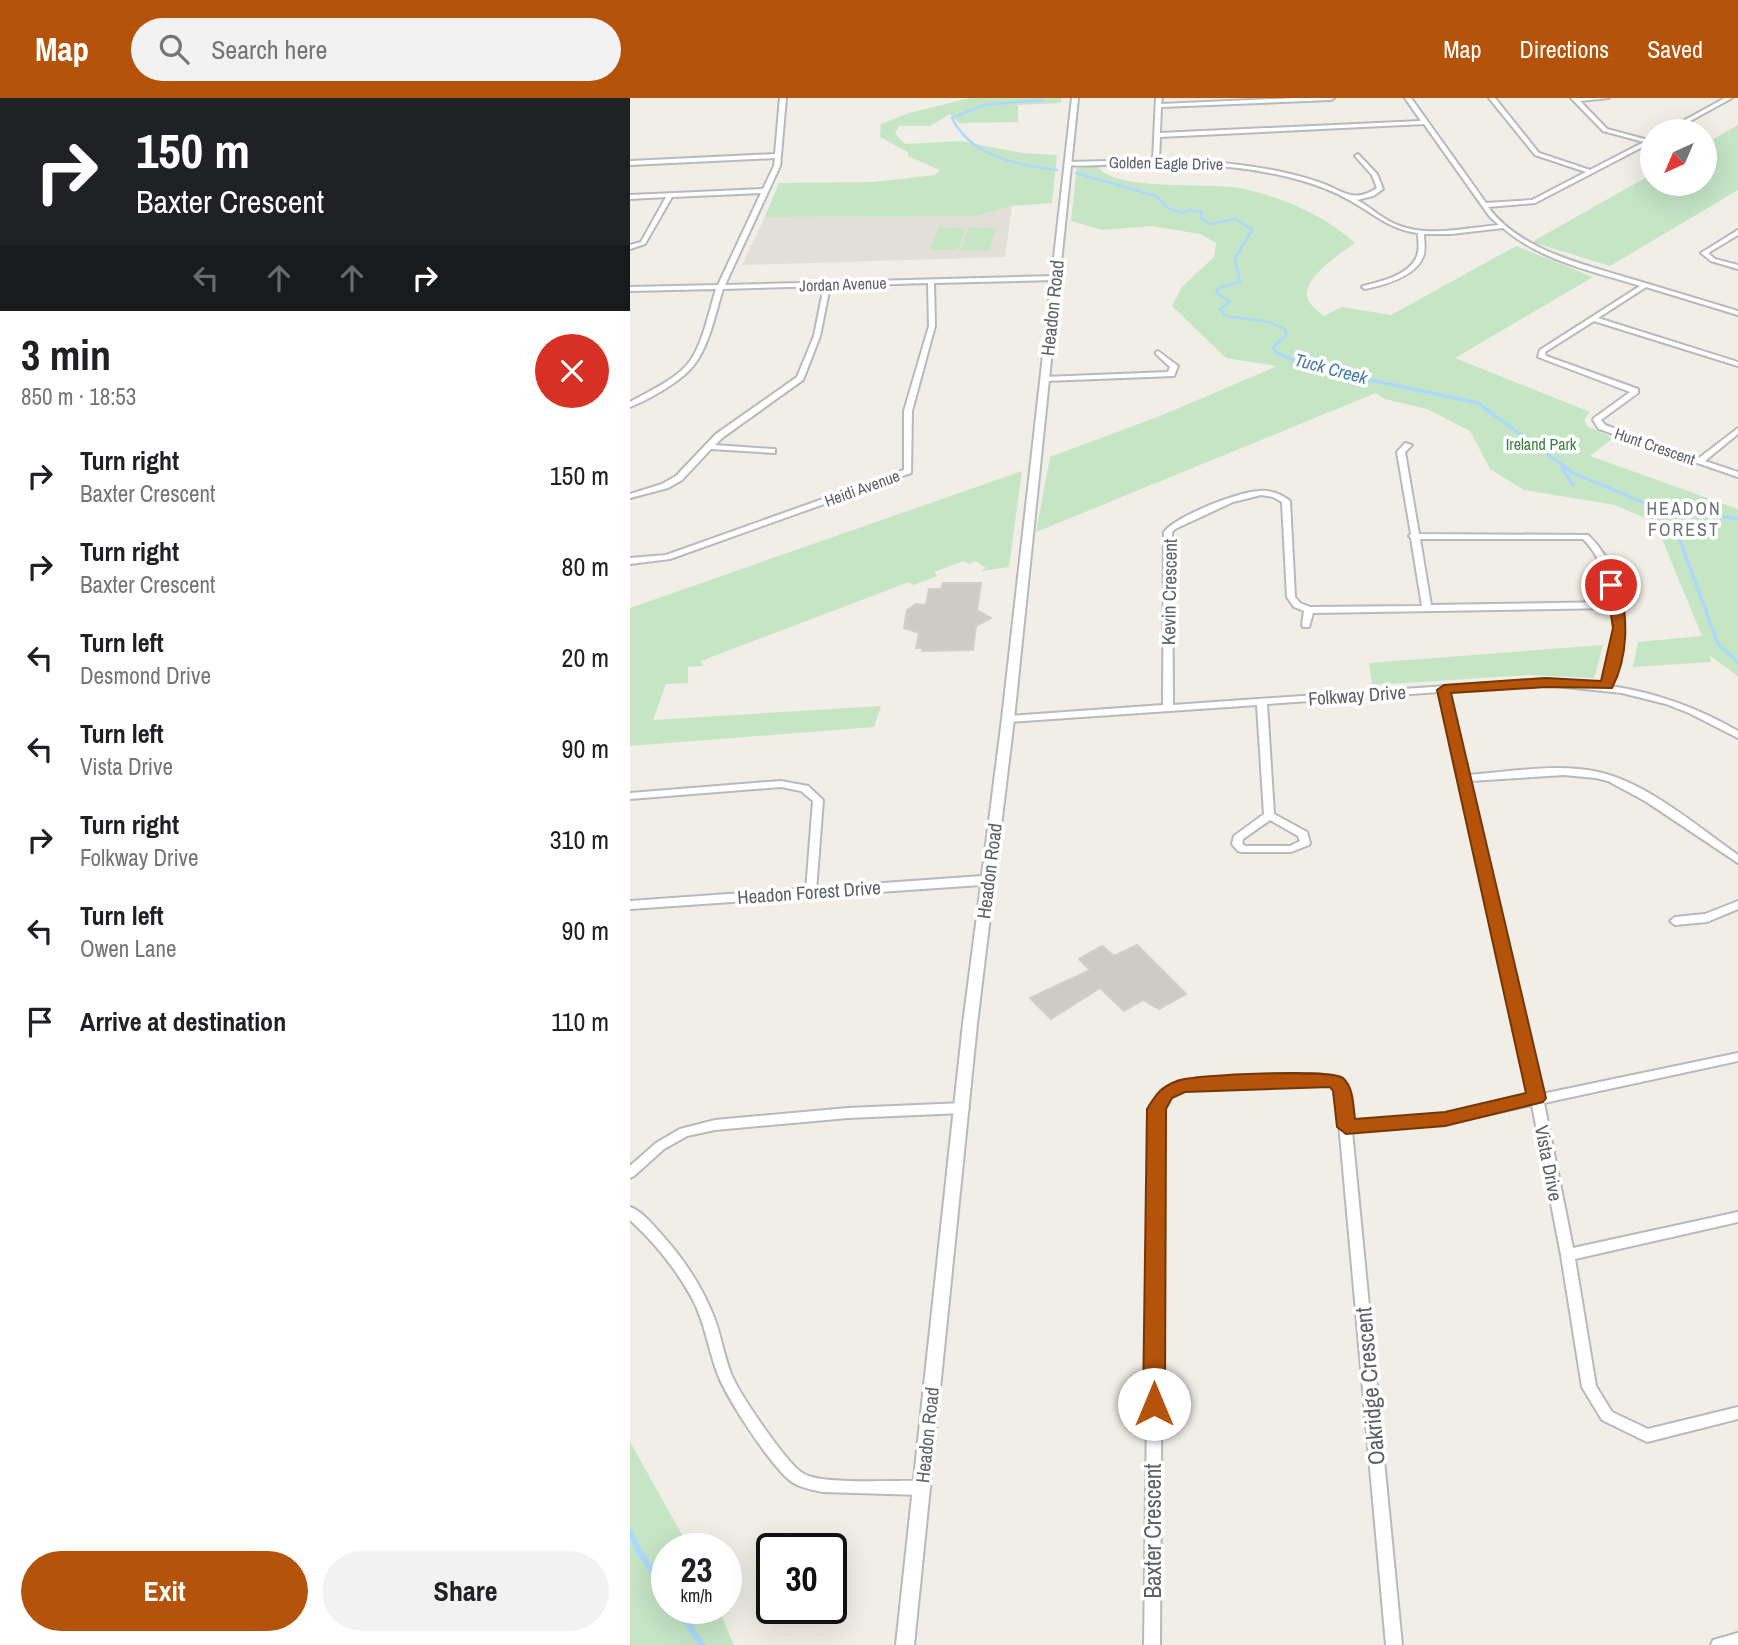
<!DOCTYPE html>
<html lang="en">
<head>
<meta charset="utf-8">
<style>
  body { margin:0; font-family:"Archivo Narrow",sans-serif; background:#f2f2f2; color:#202124; height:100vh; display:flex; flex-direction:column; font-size:26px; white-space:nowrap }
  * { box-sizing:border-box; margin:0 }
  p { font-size:23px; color:#757577 }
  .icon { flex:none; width:38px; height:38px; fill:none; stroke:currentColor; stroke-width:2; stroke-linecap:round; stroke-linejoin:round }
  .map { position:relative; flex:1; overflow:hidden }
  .details { display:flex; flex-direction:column; background:#fff; width:630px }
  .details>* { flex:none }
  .top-card { background:#202124; color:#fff; overflow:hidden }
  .needle { width:46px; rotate:224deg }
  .controls { position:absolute; left:1010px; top:21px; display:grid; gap:14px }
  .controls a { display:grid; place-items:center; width:77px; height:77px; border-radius:50%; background:#fff; box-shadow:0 7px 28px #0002; font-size:35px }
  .speed { position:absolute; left:21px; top:1435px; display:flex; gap:14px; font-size:35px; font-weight:700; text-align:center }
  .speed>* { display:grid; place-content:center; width:91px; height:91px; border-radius:50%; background:#fff; box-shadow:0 7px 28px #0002; line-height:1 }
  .speed small { font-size:18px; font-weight:400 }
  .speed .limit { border:4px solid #111; border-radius:10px; background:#fff; color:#111 }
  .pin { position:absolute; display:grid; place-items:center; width:60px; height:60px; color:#fff; margin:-30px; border:4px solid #fff; border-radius:50%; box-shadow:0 2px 7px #0007 }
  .me { position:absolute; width:77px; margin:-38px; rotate:0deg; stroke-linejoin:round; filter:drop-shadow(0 0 5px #0008) }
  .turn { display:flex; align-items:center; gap:24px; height:147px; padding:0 21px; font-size:32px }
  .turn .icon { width:91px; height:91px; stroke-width:2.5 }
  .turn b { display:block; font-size:49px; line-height:60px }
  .lanes { display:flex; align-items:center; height:66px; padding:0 21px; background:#0003; justify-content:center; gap:35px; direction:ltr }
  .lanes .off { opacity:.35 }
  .round { display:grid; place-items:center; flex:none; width:74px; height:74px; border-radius:37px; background:#f2f2f2 }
  .head { display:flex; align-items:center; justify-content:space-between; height:119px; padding:0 21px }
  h1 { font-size:42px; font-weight:800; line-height:52px }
  .cta { display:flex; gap:14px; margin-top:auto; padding:14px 21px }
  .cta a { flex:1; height:80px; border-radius:42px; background:#b45309; color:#fff; font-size:28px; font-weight:800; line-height:80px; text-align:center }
  .cta a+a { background:#f2f2f2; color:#202124 }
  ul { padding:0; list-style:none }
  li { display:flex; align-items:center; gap:21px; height:91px; padding:0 21px }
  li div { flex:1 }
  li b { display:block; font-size:26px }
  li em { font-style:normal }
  header { display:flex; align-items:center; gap:42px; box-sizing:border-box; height:98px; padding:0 35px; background:#b45309; color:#fff }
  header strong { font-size:33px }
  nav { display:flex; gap:38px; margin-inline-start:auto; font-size:24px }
  .search { width:490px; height:63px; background:#f2f2f2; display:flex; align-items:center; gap:18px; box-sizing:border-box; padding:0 24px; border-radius:38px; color:#757577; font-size:26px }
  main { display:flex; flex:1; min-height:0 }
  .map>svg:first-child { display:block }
  .education { fill:#e2dfd8 }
  .green { fill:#c5e5c5 }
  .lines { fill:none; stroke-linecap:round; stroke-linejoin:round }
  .stream-far2 { stroke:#acd9fb; stroke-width:2.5 }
  .stream-far1 { stroke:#acd9fb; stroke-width:3.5 }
  .stream { stroke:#acd9fb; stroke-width:6 }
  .building { fill:#cdcbc6; stroke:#d4cfc5; stroke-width:2 }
  .minor-casing { stroke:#b7b9bc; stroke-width:4 }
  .tertiary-casing { stroke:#b7b9bc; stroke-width:4 }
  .minor { fill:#fff; fill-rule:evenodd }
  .tertiary { fill:#fff; fill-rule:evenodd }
  .route { fill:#b45309; stroke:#753606; stroke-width:2 }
  .labels { text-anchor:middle; stroke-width:7; stroke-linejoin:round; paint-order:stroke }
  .far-street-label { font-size:16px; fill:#5e6266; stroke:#fff }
  .far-park-label { font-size:16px; fill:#39823d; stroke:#fff }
  .far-water-label { font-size:18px; font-style:italic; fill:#4879ad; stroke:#fff }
  .far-neighbourhood-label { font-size:18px; letter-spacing:2px; fill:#6f7478; stroke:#fff }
  .street-label { font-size:19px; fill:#5e6266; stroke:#fff }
  .near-street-label { font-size:23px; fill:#5e6266; stroke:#fff }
</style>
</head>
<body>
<header>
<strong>Map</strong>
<div class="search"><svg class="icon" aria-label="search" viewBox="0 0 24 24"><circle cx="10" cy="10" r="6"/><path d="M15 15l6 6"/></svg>Search here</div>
<nav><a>Map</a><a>Directions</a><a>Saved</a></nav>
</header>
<main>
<section class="details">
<div class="top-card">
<div class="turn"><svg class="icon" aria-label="right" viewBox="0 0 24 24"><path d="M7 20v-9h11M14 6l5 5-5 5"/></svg><div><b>150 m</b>Baxter Crescent</div></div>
<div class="lanes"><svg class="icon off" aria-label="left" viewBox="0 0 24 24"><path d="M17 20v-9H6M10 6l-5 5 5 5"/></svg><svg class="icon off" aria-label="ahead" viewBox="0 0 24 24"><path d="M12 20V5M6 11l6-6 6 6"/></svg><svg class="icon off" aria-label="ahead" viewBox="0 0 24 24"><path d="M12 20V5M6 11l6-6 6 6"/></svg><svg class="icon" aria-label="right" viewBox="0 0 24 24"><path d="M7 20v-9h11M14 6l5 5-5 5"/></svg></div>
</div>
<div class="head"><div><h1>3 min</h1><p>850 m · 18:53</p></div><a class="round" style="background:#d93025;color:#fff"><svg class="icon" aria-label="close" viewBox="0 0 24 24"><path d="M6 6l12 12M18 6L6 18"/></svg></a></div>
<ul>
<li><svg class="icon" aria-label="right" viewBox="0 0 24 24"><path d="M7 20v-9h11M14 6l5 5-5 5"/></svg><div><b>Turn right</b><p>Baxter Crescent</p></div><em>150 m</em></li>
<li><svg class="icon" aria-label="right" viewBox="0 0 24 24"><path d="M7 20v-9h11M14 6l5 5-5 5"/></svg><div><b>Turn right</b><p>Baxter Crescent</p></div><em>80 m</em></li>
<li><svg class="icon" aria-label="left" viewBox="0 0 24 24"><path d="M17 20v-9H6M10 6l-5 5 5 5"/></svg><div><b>Turn left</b><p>Desmond Drive</p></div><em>20 m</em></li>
<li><svg class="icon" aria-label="left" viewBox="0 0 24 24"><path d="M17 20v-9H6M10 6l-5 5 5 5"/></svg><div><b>Turn left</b><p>Vista Drive</p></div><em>90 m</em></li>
<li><svg class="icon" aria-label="right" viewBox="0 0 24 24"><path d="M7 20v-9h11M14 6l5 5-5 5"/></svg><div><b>Turn right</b><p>Folkway Drive</p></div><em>310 m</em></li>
<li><svg class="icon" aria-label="left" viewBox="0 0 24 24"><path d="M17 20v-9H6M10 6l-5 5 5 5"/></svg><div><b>Turn left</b><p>Owen Lane</p></div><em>90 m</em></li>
<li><svg class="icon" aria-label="arrive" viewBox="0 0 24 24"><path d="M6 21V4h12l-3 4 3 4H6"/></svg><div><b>Arrive at destination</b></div><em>110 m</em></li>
</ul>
<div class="cta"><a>Exit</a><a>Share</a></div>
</section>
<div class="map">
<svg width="1108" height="1547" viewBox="0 0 1108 1547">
  <rect width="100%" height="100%" fill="#f0eee7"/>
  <path class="education" d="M382,108L375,159L112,167L135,119L346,118Z"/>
  <path class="green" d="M340,0H431V5L388,7V24L329,25L320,16L300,28H269L265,36L275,46L330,43L392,55L427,57L422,105L382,108L346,118L135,119L149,85L243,84L305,77L310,72L278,58V54L250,39L251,26L279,15Z
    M1108,27V92L980,168L902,144L1022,76V86H1074L1075,46Z
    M447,68H467C485,95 580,83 614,91C654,100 695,118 725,145C712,154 669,182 678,202C681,208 689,214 694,218L712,209L761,217L886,148L963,179L825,260L960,314L954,322L957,328L983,340L960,358L1108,411V578L1079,557L1081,564L1003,569L1008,544L1072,538L1025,424L985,407L894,392L860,371L840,333L797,311L755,301L746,295L406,434L420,359L530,318L647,268L596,260L542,208L552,189L584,159L586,145L570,136L521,128L472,132L441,123Z
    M308,129L335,130L328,152H300Z
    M339,129L366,130L359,153L331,152Z
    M392,373L379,469L351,473L356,470L346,463L339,466L333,463L304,474L307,478L284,487L279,484L71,563L73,568L58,569V585L36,586L23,622L251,608L244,629L0,648V510Z
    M973,547L964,580L899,577L742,587L739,565Z
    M0,1344L60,1451H37V1510H88L104,1547H0Z"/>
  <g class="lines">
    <path class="stream-far2" d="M410,0L413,2L354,7L322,20C341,59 388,67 427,72
      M446,75L526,98L538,110L551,115L560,112L572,114L571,120L579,126L606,121L622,132L605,160L610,184L589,190L586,194L600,204L590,211L596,218L640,224L656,232V238L646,246"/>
    <path class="stream-far1" d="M649,244L644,248L645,254L680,269L848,305L943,375L1022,408L1108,421
      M932,370L943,387
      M1023,409L1047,434L1088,546L1108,564"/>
    <path class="stream" d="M0,1434L8,1452L37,1495
      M47,1510L72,1547"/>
  </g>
  <path class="building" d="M313,485H351L347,512L361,520L346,528L343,552L292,553L293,550H286L289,535L274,530L277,512L286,506L296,507L299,491H311Z
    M507,847L556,896L529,911L513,902L494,913L470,890L421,921L400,900L460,872L449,861L472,848L484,858Z"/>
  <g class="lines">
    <defs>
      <path id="minor" d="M150,0H156L150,68L95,187L426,178L429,180L426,182L304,185L305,228L282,313L281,375L40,461L0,466V460L36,457L274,372V313L299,228L298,185L200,188L190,238L173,282L92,340L85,347L142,351H145V355L81,351L52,382L38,390L0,400V396L32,386L46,378L86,336L167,279L184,238L194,188L93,191C85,216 80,246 64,267C52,283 18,302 0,309V304C19,293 41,284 56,268C72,251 79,213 86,191L0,193V189L88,187L131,95L42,99L15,146L0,151V147L11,144L36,99L0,101V97L133,91L144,68L145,60L0,67V63L145,56Z
        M526,0H532L531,6L667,0H704L701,2L531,9L530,35L791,23L775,0H781L856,105L902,102L956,74L905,57L859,0H865L909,55L960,72L1014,44L973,33L941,0H979L950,3L977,31L1018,42L1022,40V44L905,105L858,109C890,153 956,167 1005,182C1039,192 1074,203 1108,213V217L1016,189L968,220L1108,264V268L964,223L915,254L916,258L1008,291V295L971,322L975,327L1069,360L1108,330V336L1075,363L1108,374V379L969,331L963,322L964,320L1000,294L908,259L910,252L1010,188C963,173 911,163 873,130L821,136H794C794,143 796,152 793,159C785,179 754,187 735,191L732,189L733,188C750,184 780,177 787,158C790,151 788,143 788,135C761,132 744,116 721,103C704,93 685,86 666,81C614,67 560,65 506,65C483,66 459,69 436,67V65L438,64L523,62ZM794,26L860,119L869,127C836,130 797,140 765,126C751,120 740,109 727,102L743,98L753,91L747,76L728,56L725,58L742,77L747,90C723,106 714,93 691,85C640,67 583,63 529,62L530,39Z
        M1095,0H1102L1042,33H1035Z
        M1108,132V137L1078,155L1085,161L1108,167V171L1081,163L1071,155Z
        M528,253L548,268L544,278L415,283L411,281L415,279L538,274L540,269L526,256V254Z
        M775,345L782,347L775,354L789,436L958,437C982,459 997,501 994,534C993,552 987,571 981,588C1027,595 1068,610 1108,633V640L1059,615L1036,606L992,595L916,587L819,593L838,677C881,674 926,665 968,674C1016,684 1068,729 1108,757V765L1015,703L978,683L966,680L934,677L840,683L912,996L1108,955V963L914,1005L943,1150L1108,1114V1124L945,1161L966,1288L982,1314L1018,1331L1108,1309V1321L1017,1344L972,1322L952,1289L931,1157L902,1007L815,1026L722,1033L772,1547H756L706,992L701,987L689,984L554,992L539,999L533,1011L530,1547H514L521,1011L531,993L553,984L689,976L709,980L716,988L721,1024L815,1016L901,998L810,594L637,606L644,716L677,734L680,745L679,747L661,754H612L608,753L602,746L604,738L634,716L627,607L378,624L373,621L378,618L533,607L534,434C546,418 608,394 629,393C641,392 651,396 660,403L665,499L670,505L680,509L792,508L781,440L779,438L781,436L767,354ZM631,397L643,399L652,404L657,499L664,509L674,513L672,527L673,529H679L683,515L984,510C988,537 980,561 973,587L916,581L543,607L542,434L545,431L603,404ZM790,441H953C970,457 977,482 983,504L801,507ZM640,722L668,738L670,743L660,748H615L612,745L613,741Z
        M151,683L178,688L193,702L186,793L185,795L181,797L176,793L183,703L171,693L151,689L0,701V695Z
        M1108,803V811L1077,824L1045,827L1040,823L1045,819L1075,816Z
        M333,1005L337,1007L339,1010L337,1013L333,1015L218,1020L85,1032L57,1038L34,1051L4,1078L0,1080V1068L26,1045L50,1031L85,1022L218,1010Z
        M0,1109C12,1113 23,1127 32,1137C52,1159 69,1184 81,1212C91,1233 93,1257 102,1278C111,1298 157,1367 174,1376C193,1387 266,1382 291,1383L296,1385L298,1390L296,1395L291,1397L193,1394C183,1392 171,1390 162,1384C142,1370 95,1298 87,1274C78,1250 75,1225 63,1202C47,1172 25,1145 0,1122Z
        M1108,1535V1547H1081L1083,1542Z"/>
      <path id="tertiary" d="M442,0H448L384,621L347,926L284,1547H266L333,926L351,787L0,811V803L352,778L372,621Z"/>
    </defs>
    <use href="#minor" class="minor-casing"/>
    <use href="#tertiary" class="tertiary-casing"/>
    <use href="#minor" class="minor"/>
    <use href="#tertiary" class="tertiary"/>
  </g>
  <path class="route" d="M976,484L988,487C999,519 998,559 982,590L916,589L821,595L916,1000L913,1004L815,1028L716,1036L707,1029L703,993L700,989L555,994L542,1000L536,1011L535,1306L532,1313L524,1315L517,1313L513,1306L517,1011C526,996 531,989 547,983C565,976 702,971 713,980C724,990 723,1008 725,1021L815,1014L896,995L807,592L814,587L916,580L971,583L983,530Z"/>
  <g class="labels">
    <g class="far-street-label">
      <text transform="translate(536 65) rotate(1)" y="6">Golden Eagle Drive</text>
      <text transform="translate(213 186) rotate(-2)" y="6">Jordan Avenue</text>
      <text transform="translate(1025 348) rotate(19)" y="6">Hunt Crescent</text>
      <text transform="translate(232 390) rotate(-20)" y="6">Heidi Avenue</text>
    </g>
    <g class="far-park-label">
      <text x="911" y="352">Ireland Park</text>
    </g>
    <g class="far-water-label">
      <text transform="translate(701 271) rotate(15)" y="6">Tuck Creek</text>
    </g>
    <g class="far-neighbourhood-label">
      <text x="1054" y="417">HEADON<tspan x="1054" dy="21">FOREST</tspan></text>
    </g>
    <g class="street-label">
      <text transform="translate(422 210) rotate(-84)" y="7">Headon Road</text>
      <text transform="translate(539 494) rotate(-89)" y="7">Kevin Crescent</text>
      <text transform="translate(727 597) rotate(-4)" y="7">Folkway Drive</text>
      <text transform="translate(359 773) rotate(-83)" y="7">Headon Road</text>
      <text transform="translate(179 794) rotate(-4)" y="7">Headon Forest Drive</text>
      <text transform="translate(919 1065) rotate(79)" y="7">Vista Drive</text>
      <text transform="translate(297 1337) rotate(-84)" y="7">Headon Road</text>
    </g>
    <g class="near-street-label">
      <text transform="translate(740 1288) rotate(-95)" y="8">Oakridge Crescent</text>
      <text transform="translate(523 1433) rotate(-90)" y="8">Baxter Crescent</text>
    </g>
  </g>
</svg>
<div class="controls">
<a><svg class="needle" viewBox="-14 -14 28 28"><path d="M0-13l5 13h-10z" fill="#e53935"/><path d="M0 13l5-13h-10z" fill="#757577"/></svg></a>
</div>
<div class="speed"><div>23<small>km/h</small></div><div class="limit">30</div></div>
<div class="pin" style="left:981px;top:487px;background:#d93025"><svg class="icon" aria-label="arrive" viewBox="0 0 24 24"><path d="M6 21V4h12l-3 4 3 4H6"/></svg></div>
<svg class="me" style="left:524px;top:1306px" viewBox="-20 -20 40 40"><circle r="19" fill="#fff"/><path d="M0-13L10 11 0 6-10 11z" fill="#b45309"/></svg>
</div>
</main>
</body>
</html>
